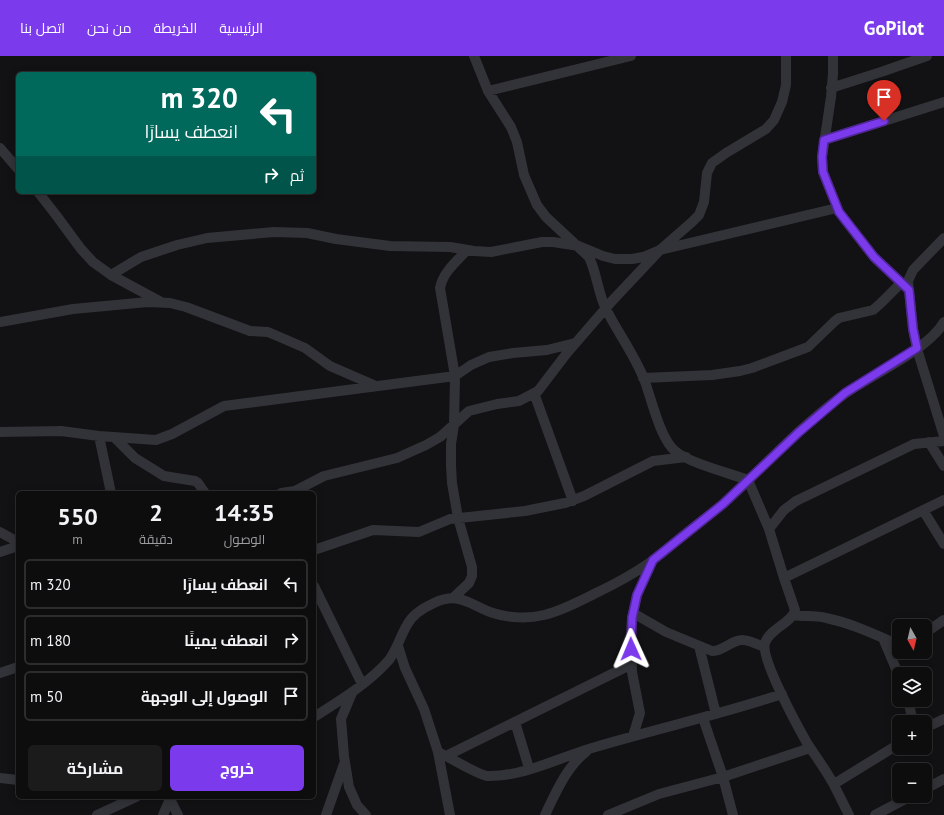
<!DOCTYPE html>
<html lang="ar">
<head>
<meta charset="utf-8">
<style>
  body { margin:0; font-family:"PT Sans",Cairo,sans-serif; background:#1c1b1c; color:#f1f3f6; direction:rtl; height:100vh; display:flex; flex-direction:column; font-size:15px; white-space:nowrap }
  * { box-sizing:border-box; margin:0 }
  p { font-size:13px; color:#9b9c9e }
  .icon { flex:none; width:22px; height:22px; fill:none; stroke:currentColor; stroke-width:2; stroke-linecap:round; stroke-linejoin:round }
  .map { position:relative; flex:1; overflow:hidden; direction:ltr }
  .sheet { position:absolute; left:16px; top:435px; width:300px; height:308px; display:flex; flex-direction:column; background:#0e0d0e; border-radius:6px; box-shadow:0 2px 10px #0003,0 0 0 1px #2e2d2e; direction:rtl }
  .sheet>* { flex:none }
  .top-card { position:absolute; left:16px; top:16px; width:300px; height:122px; border-radius:6px; box-shadow:0 2px 10px #0003,0 0 0 1px #2e2d2e; direction:rtl; background:#00695c; color:#fff; overflow:hidden }
  .needle { width:26px; rotate:172deg }
  .controls { position:absolute; left:892px; top:563px; display:grid; gap:8px }
  .controls a { display:grid; place-items:center; width:40px; height:40px; border-radius:6px; background:#0e0d0e; box-shadow:0 2px 10px #0003,0 0 0 1px #2e2d2e; font-size:20px }
  .pin { position:absolute; display:grid; place-items:center; width:34px; height:34px; color:#fff; margin:-41px -17px; border-radius:50% 50% 50% 0; rotate:-45deg; box-shadow:0 0 4px #0007 }
  .pin .icon { rotate:45deg }
  .me { position:absolute; width:44px; margin:-22px; rotate:359deg; stroke-linejoin:round; filter:drop-shadow(0 0 3px #0008) }
  .turn { display:flex; align-items:center; gap:14px; height:84px; padding:0 12px; font-size:18px }
  .turn .icon { width:52px; height:52px; stroke-width:2.5 }
  .turn b { display:block; font-size:28px; line-height:34px }
  .then { display:flex; align-items:center; height:38px; padding:0 12px; background:#0003; gap:8px; font-size:15px }
  .eta { display:flex; justify-content:space-evenly; align-items:center; height:68px; text-align:center }
  .eta b { font-size:24px; font-weight:700; line-height:28px }
  .button { display:flex; gap:8px; margin-top:auto; padding:8px 12px }
  .button a { flex:1; height:46px; border-radius:6px; background:#7c3aed; color:#fff; font-size:16px; font-weight:700; line-height:46px; text-align:center }
  .button a+a { background:#1c1b1c; color:#f1f3f6 }
  ul { padding:0; list-style:none }
  li { display:flex; align-items:center; gap:12px; height:50px; margin:0 8px 6px; padding:0 4px; border:2px solid #2e2d2e; border-radius:6px }
  li div { flex:1 }
  li b { display:block; font-size:15px }
  li em { font-style:normal }
  header { display:flex; align-items:center; gap:24px; box-sizing:border-box; height:56px; padding:0 20px; background:#7c3aed; color:#fff }
  header strong { font-size:19px }
  nav { display:flex; gap:22px; margin-inline-start:auto; font-size:14px }
  .map>svg:first-child { display:block }
  .lines { fill:none; stroke-linecap:round; stroke-linejoin:round }
  .minor { stroke:#323338; stroke-width:10 }
  .route-casing { stroke:#51269a; stroke-width:10 }
  .route { stroke:#7c3aed; stroke-width:7 }
</style>
</head>
<body>
<header>
<strong>GoPilot</strong>
<nav><a>الرئيسية</a><a>الخريطة</a><a>من نحن</a><a>اتصل بنا</a></nav>
</header>
<div class="map">
<svg width="944" height="759" viewBox="0 0 944 759">
  <rect width="100%" height="100%" fill="#121113"/>
  <g class="lines">
    <path class="minor" d="M474,0L488,35L511,71L517,86L524,119L537,149L546,161L589,201C597,218 598,237 606,253C618,277 634,298 644,323C651,341 660,383 675,395C689,407 729,417 748,424L769,473L784,522L795,554C792,567 769,573 765,587C760,602 798,671 807,687C816,701 826,714 834,729C839,739 844,749 849,759
      M833,0V18L831,41L822,101L823,116L839,156L874,201L909,234
      M831,32L881,16L927,0
      M488,35L631,0
      M824,84L944,46
      M0,92L18,113
      M38,136L56,159L81,193L93,206L111,219L161,246
      M944,182L913,214L908,225L913,273L917,293L944,380
      M111,219L141,201L177,189L207,182L274,176L307,177L336,183L390,190L450,191L474,195L491,196L542,186H553L579,190L603,200L615,203H632L643,201L660,194L837,152
      M0,266L73,253L148,246L170,247L186,251L250,275L268,276L289,285L305,292L330,310L376,330
      M643,322L712,319L740,315L752,312L808,291L835,265L839,262L873,254L881,247L901,227
      M534,337L573,445
      M0,376L61,375L99,380L156,384L172,378L224,350L455,320L471,309L489,301L513,297L547,294L575,287
      M99,380L111,437
      M114,381L135,402L164,420L195,425L198,427L205,437
      M929,386L944,410
      M281,437L295,435L324,420L397,402L426,389L440,381L469,355L497,348L519,345L538,335L567,297L612,245L660,194L692,166L699,159L704,146L707,117L712,107L726,97L766,73L774,64L782,46L786,29V0
      M923,454L944,488
      M769,473L784,454L796,445L914,388L944,385
      M0,476L18,486
      M314,494L373,474L419,476L450,463L525,455L565,447L584,440L653,405L686,401
      M0,496L18,490
      M784,522L944,444
      M314,530L362,628
      M453,542L469,527L472,520V511L458,462L452,427L451,410V388L454,369L455,320L440,232C443,216 457,205 467,194
      M633,557L666,576L712,595C723,596 731,584 742,584C749,584 757,588 764,591
      M793,559C804,561 815,559 826,562C851,567 876,579 899,589
      M925,577L944,564
      M883,582L899,620
      M398,590L405,612L424,653L438,696L450,759
      M699,590L716,658
      M0,617L18,611
      M352,637L341,663L344,700L349,731L357,749L366,759
      M908,644L913,666
      M314,661C339,645 369,627 389,604C397,593 400,581 407,569C412,559 423,552 434,547C460,535 470,549 493,557C508,562 528,563 544,559C561,555 578,546 594,538C613,529 632,519 649,507C663,497 676,485 689,475C700,466 712,457 723,448C764,411 801,369 846,337C873,318 929,293 944,266
      M703,662L723,721L733,759
      M515,666L529,712
      M925,672L944,663
      M633,680L640,657L632,616L631,579L632,562L637,539L653,504
      M438,696C449,701 478,719 487,720C523,721 558,702 592,692C655,673 719,659 782,638
      M446,700L632,608
      M0,722L18,724
      M834,728L899,688
      M925,733L944,723
      M169,741L178,759
      M97,759L136,741
      M163,759L170,743
      M326,759L344,708
      M545,759C555,738 567,710 586,696
      M608,759L659,738L723,721L810,692
      M875,759L911,740"/>
  </g>
  <g class="lines">
    <defs>
      <path id="route" d="M631,593L632,562L637,539L653,504L723,448L798,377L845,337L917,292L913,273L909,234L874,201L839,156L823,116L822,101L824,84L884,65"/>
    </defs>
    <use href="#route" class="route-casing"/>
    <use href="#route" class="route"/>
  </g>
</svg>
<div class="controls">
<a><svg class="needle" viewBox="-14 -14 28 28"><path d="M0-13l5 13h-10z" fill="#e53935"/><path d="M0 13l5-13h-10z" fill="#9b9c9e"/></svg></a>
<a><svg class="icon" aria-label="layers" viewBox="0 0 24 24"><path d="M12 4l9 5-9 5-9-5zM3 14l9 5 9-5"/></svg></a>
<a>+</a>
<a>−</a>
</div>
<div class="pin" style="left:884px;top:65px;background:#d93025"><svg class="icon" aria-label="arrive" viewBox="0 0 24 24"><path d="M6 21V4h12l-3 4 3 4H6"/></svg></div>
<svg class="me" style="left:631px;top:593px" viewBox="-20 -20 40 40"><path d="M0-17L14 15 0 8-14 15z" fill="#7c3aed" stroke="#fff" stroke-width="4"/></svg>
<div class="top-card">
<div class="turn"><svg class="icon" aria-label="left" viewBox="0 0 24 24"><path d="M17 20v-9H6M10 6l-5 5 5 5"/></svg><div><b>320 m</b>انعطف يسارًا</div></div>
<div class="then">ثم<svg class="icon" aria-label="right" viewBox="0 0 24 24"><path d="M7 20v-9h11M14 6l5 5-5 5"/></svg></div>
</div>
<section class="sheet">
<div class="eta">
<div><b>14:35</b><p>الوصول</p></div>
<div><b>2</b><p>دقيقة</p></div>
<div><b>550</b><p>m</p></div>
</div>
<ul>
<li><svg class="icon" aria-label="left" viewBox="0 0 24 24"><path d="M17 20v-9H6M10 6l-5 5 5 5"/></svg><div><b>انعطف يسارًا</b></div><em>320 m</em></li>
<li><svg class="icon" aria-label="right" viewBox="0 0 24 24"><path d="M7 20v-9h11M14 6l5 5-5 5"/></svg><div><b>انعطف يمينًا</b></div><em>180 m</em></li>
<li><svg class="icon" aria-label="arrive" viewBox="0 0 24 24"><path d="M6 21V4h12l-3 4 3 4H6"/></svg><div><b>الوصول إلى الوجهة</b></div><em>50 m</em></li>
</ul>
<div class="button"><a>خروج</a><a>مشاركة</a></div>
</section>
</div>
</body>
</html>
